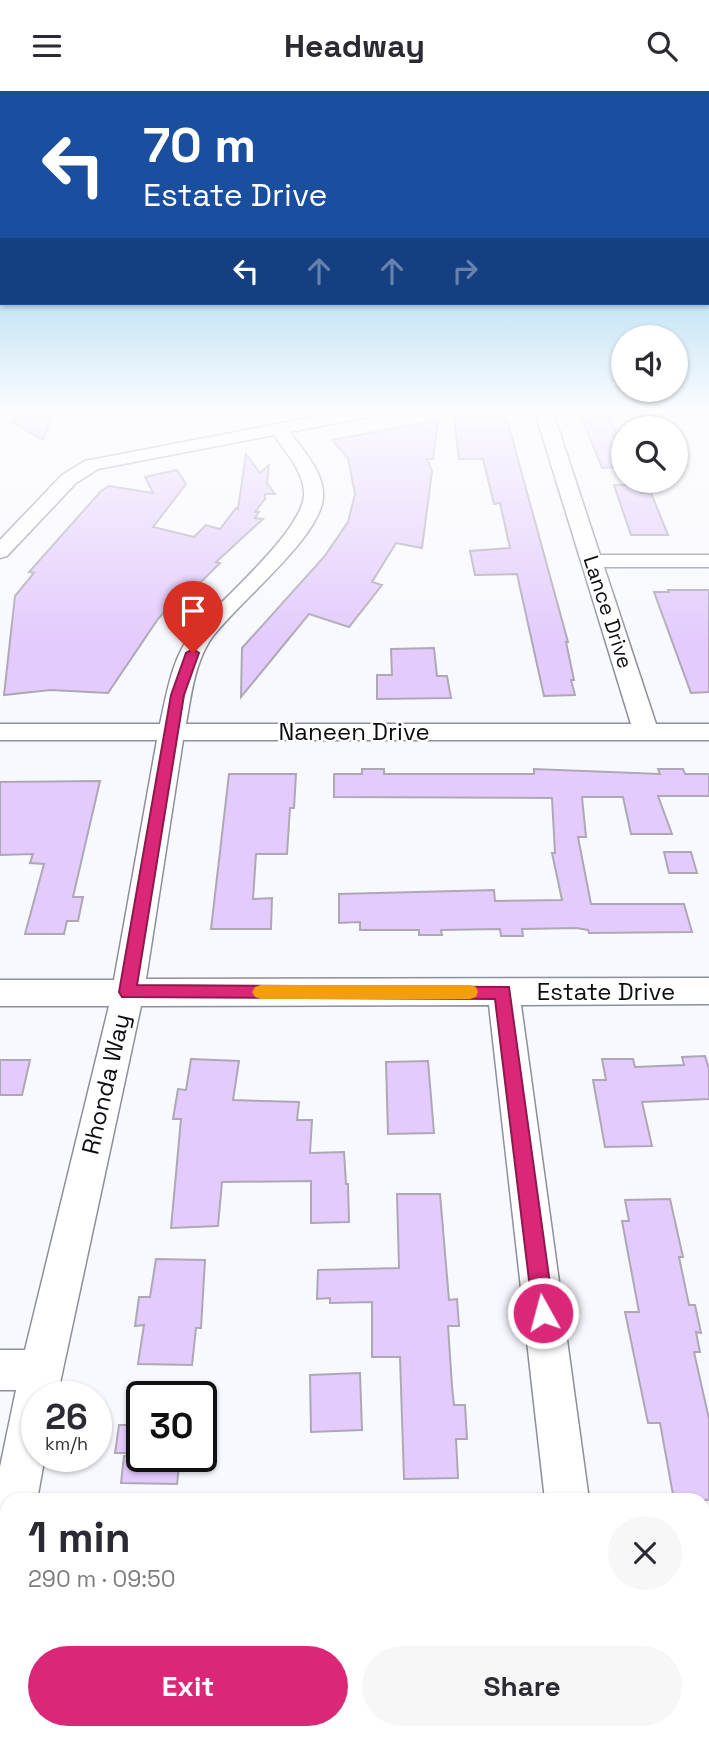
<!DOCTYPE html>
<html lang="en">
<head>
<meta charset="utf-8">
<style>
  body { margin:0; font-family:"Space Grotesk",sans-serif; background:#f7f7f7; color:#2b2b33; height:100vh; display:flex; flex-direction:column; font-size:26px; white-space:nowrap }
  * { box-sizing:border-box; margin:0 }
  p { font-size:23px; color:#7c7c81 }
  .icon { flex:none; width:38px; height:38px; fill:none; stroke:currentColor; stroke-width:2; stroke-linecap:round; stroke-linejoin:round }
  .map { position:relative; flex:1; overflow:hidden }
  .side { position:absolute; left:0px; top:1402px; width:710px; height:247px; display:flex; flex-direction:column; background:#fff; border-radius:21px 21px 0 0; box-shadow:0 2px 5px #0004 }
  .side>* { flex:none }
  .hud { position:absolute; left:0px; top:0px; width:710px; height:214px; box-shadow:0 2px 5px #0004; background:#1a4fa0; color:#fff; overflow:hidden }
  .buttons { position:absolute; left:611px; top:234px; display:grid; gap:14px }
  .buttons a { display:grid; place-items:center; width:77px; height:77px; border-radius:50%; background:#fff; box-shadow:0 2px 5px #0004; font-size:35px }
  .speed { position:absolute; left:21px; top:1290px; display:flex; gap:14px; font-size:35px; font-weight:700; text-align:center }
  .speed>* { display:grid; place-content:center; width:91px; height:91px; border-radius:50%; background:#fff; box-shadow:0 2px 5px #0004; line-height:1 }
  .speed small { font-size:18px; font-weight:400 }
  .speed .limit { border:4px solid #111; border-radius:10px; background:#fff; color:#111 }
  .pin { position:absolute; display:grid; place-items:center; width:60px; height:60px; color:#fff; margin:-72px -30px; border-radius:50% 50% 50% 0; rotate:-45deg; box-shadow:0 0 7px #0007 }
  .pin .icon { rotate:45deg }
  .me { position:absolute; width:77px; margin:-38px; rotate:353deg; stroke-linejoin:round; filter:drop-shadow(0 0 5px #0008) }
  .turn { display:flex; align-items:center; gap:24px; height:147px; padding:0 28px; font-size:32px }
  .turn .icon { width:91px; height:91px; stroke-width:2.5 }
  .turn b { display:block; font-size:49px; line-height:60px }
  .lanes { display:flex; align-items:center; height:66px; padding:0 28px; background:#0003; justify-content:center; gap:35px; direction:ltr }
  .lanes .off { opacity:.35 }
  .round { display:grid; place-items:center; flex:none; width:74px; height:74px; border-radius:37px; background:#f7f7f7 }
  .headline { display:flex; align-items:center; justify-content:space-between; height:119px; padding:0 28px }
  h1 { font-size:42px; font-weight:700; line-height:52px }
  .cta { display:flex; gap:14px; margin-top:auto; padding:14px 28px }
  .cta a { flex:1; height:80px; border-radius:42px; background:#db2777; color:#fff; font-size:28px; font-weight:700; line-height:80px; text-align:center }
  .cta a+a { background:#f7f7f7; color:#2b2b33 }
  header { display:flex; justify-content:space-between; align-items:center; height:91px; padding:0 28px; background:#fff; font-size:32px; font-weight:700 }
  .map>svg:first-child { display:block }
  .building { fill:#e3cbfd; stroke:#aea8b4; stroke-width:2 }
  .lines { fill:none; stroke-linecap:round; stroke-linejoin:round }
  .minor-casing { stroke:#8c8f9c; stroke-width:3 }
  .minor { fill:#fff; fill-rule:evenodd }
  .route { fill:#db2777; stroke:#8e194d; stroke-width:2 }
  .slow { fill:#f59e0b }
  .labels { text-anchor:middle; stroke-width:5; stroke-linejoin:round; paint-order:stroke }
  .far-street-label { font-size:21px; fill:#0c0d12; stroke:#fff }
  .street-label { font-size:24px; fill:#0c0d12; stroke:#fff }
</style>
</head>
<body>
<header><svg class="icon" aria-label="menu" viewBox="0 0 24 24"><path d="M4 6h16M4 12h16M4 18h16"/></svg>Headway<svg class="icon" aria-label="search" viewBox="0 0 24 24"><circle cx="10" cy="10" r="6"/><path d="M15 15l6 6"/></svg></header>
<div class="map">
<svg width="709" height="1647" viewBox="0 0 709 1647">
  <rect width="100%" height="100%" fill="#f8f9ff"/>
  <path class="building" d="M36,321H53L43,349L11,330Z
    M478,321H496L508,332L568,551H566L574,589H571L575,604L544,605L517,483L475,484L470,460L510,457L500,412L494,413L483,368H459L454,326Z
    M586,322H608L623,361V376L602,377L583,330H589Z
    M438,329L433,368H427L432,380L422,457L396,452L372,491L382,494L349,536L309,523L241,606L242,557L324,466L348,431L355,403L348,367L332,349Z
    M246,363L260,382L269,374L267,392L275,403H265V408L255,421H259L255,427L263,428L216,471L220,472L182,510L176,509L158,528L108,602L50,599L4,604L15,505L34,482L29,481L101,400L109,395L153,402L145,386L177,379L186,393L153,436L194,446L206,434L220,438L236,417L238,418Z
    M614,394H638L641,402H651L668,444H631Z
    M668,499H709V601L691,602L654,501H669Z
    M434,557L437,585H447L451,607L377,608V584H392L391,558Z
    M362,678H384V683H534V678L660,683L658,678H683L685,683H709V705H658L672,743H631L623,706H582L586,746H578L591,813H684L692,841L589,842L588,839L576,837L522,838L523,845H501L500,838L441,839L442,844H419V839H360V831L339,832V803L494,799L495,810L562,809L552,762H555L552,707L334,706V683H362Z
    M229,683H296L294,717H290L287,763H256L253,808L272,807L271,838H211Z
    M100,690L73,806H83L78,830H67L64,843H25L44,773L30,772L33,763L0,764V691Z
    M664,761H691L697,782H669Z
    M705,965L709,978V1008L642,1011L652,1055L605,1056L593,989H606L602,968H633L635,976L684,974L682,966Z
    M191,968L239,970L233,1009L299,1011L297,1029H312L310,1062L344,1061L346,1093H348L349,1131L311,1132V1090L222,1091L218,1135L171,1137L181,1028H173L178,998L186,999Z
    M0,969H30L22,1004H0Z
    M428,970L434,1042L388,1043L386,971Z
    M397,1103H440L449,1209L457,1208L459,1235H448L452,1295L454,1314H465L467,1348H456L458,1387L404,1388L400,1266H372V1211L330,1212V1207L317,1208L318,1179L399,1177Z
    M670,1108L683,1166H679L689,1214H695L701,1242L696,1241L700,1261H694L709,1328V1409H674L660,1332H648L625,1221H639L622,1130H629L625,1109Z
    M156,1168L205,1169L201,1237H196L192,1274L138,1273L144,1234L135,1235L139,1206H150Z
    M360,1282L362,1339L311,1341L310,1284Z
    M119,1334H142V1362H115Z
    M124,1365H180L177,1393L121,1392Z"/>
  <g class="lines">
    <defs>
      <path id="minor" d="M340,321H377L368,326L290,341C303,360 321,377 323,401C328,443 231,516 209,551C194,576 191,605 186,633H631L535,321H553L600,464H709V476H604L656,633H709V649H183L146,888L709,887V913L521,914L589,1409H545L489,914L141,915L57,1306H37V1365H45L37,1409H7V1504L0,1507V1428L4,1427L0,1425V1376L16,1299H0V1259H25L109,915H0V889H114L157,649H0V633H160C167,602 172,567 192,542C216,513 308,437 304,400C302,378 286,362 274,344L98,378L76,392L7,465L0,467V449L62,384L85,370Z
        M571,1642H621L622,1647H572Z"/>
    </defs>
    <use href="#minor" class="minor-casing"/>
    <use href="#minor" class="minor"/>
  </g>
  <linearGradient id="sky" x2="0" y2="1"><stop stop-color="#5bb8e0"/><stop offset="0.58" stop-color="#fcfcff"/><stop offset="1" stop-color="#fcfcff" stop-opacity="0"/></linearGradient>
  <rect width="709" height="552" fill="url(#sky)"/>
  <path class="route" d="M193,558L199,562L184,604L137,894L509,896L554,1222L551,1229L543,1232L536,1229L533,1222L495,908L122,906L119,901L171,604L186,562Z"/>
  <path class="slow" d="M261,894H470L476,896L478,901L476,906L470,908H261L255,906L252,901L255,896Z"/>
  <g class="labels">
    <g class="far-street-label">
      <text transform="translate(608 521) rotate(72)" y="7">Lance Drive</text>
    </g>
    <g class="street-label">
      <text x="354" y="649">Naneen Drive</text>
      <text x="606" y="909">Estate Drive</text>
      <text transform="translate(106 993) rotate(-77)" y="8">Rhonda Way</text>
    </g>
  </g>
</svg>
<div class="buttons">
<a><svg class="icon" aria-label="sound" viewBox="0 0 24 24"><path d="M4 9h4l5-4v14l-5-4H4zM17 9q2 3 0 6"/></svg></a>
<a><svg class="icon" aria-label="search" viewBox="0 0 24 24"><circle cx="10" cy="10" r="6"/><path d="M15 15l6 6"/></svg></a>
</div>
<div class="speed"><div>26<small>km/h</small></div><div class="limit">30</div></div>
<div class="pin" style="left:193px;top:562px;background:#d93025"><svg class="icon" aria-label="arrive" viewBox="0 0 24 24"><path d="M6 21V4h12l-3 4 3 4H6"/></svg></div>
<svg class="me" style="left:543px;top:1222px" viewBox="-20 -20 40 40"><circle r="17" fill="#db2777" stroke="#fff" stroke-width="3"/><path d="M0-11L8 9 0 5-8 9z" fill="#fff"/></svg>
<div class="hud">
<div class="turn"><svg class="icon" aria-label="left" viewBox="0 0 24 24"><path d="M17 20v-9H6M10 6l-5 5 5 5"/></svg><div><b>70 m</b>Estate Drive</div></div>
<div class="lanes"><svg class="icon" aria-label="left" viewBox="0 0 24 24"><path d="M17 20v-9H6M10 6l-5 5 5 5"/></svg><svg class="icon off" aria-label="ahead" viewBox="0 0 24 24"><path d="M12 20V5M6 11l6-6 6 6"/></svg><svg class="icon off" aria-label="ahead" viewBox="0 0 24 24"><path d="M12 20V5M6 11l6-6 6 6"/></svg><svg class="icon off" aria-label="right" viewBox="0 0 24 24"><path d="M7 20v-9h11M14 6l5 5-5 5"/></svg></div>
</div>
<section class="side">
<div class="headline"><div><h1>1 min</h1><p>290 m · 09:50</p></div><a class="round"><svg class="icon" aria-label="close" viewBox="0 0 24 24"><path d="M6 6l12 12M18 6L6 18"/></svg></a></div>
<div class="cta"><a>Exit</a><a>Share</a></div>
</section>
</div>
</body>
</html>
